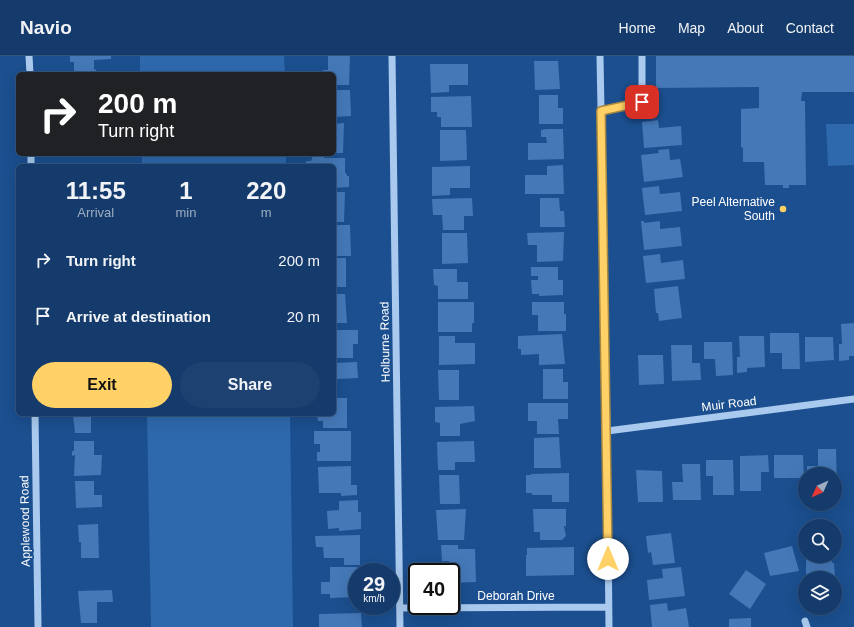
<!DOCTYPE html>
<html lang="en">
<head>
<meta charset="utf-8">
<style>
  body { margin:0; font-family:Helvetica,sans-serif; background:#1d4271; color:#f1f3f6; height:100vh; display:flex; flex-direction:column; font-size:15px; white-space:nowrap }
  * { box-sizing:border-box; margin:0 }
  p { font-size:13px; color:#9dadc1 }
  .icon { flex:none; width:22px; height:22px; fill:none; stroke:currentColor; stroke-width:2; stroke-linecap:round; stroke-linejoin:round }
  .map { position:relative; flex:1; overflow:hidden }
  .details { position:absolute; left:16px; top:108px; width:320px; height:252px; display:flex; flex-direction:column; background:#143b6b; border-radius:6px; box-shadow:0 4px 16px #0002,0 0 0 1px #33557e }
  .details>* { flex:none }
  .top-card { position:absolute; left:16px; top:16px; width:320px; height:84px; border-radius:6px; box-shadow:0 4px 16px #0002,0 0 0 1px #33557e; background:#202124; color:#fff; overflow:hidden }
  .needle { width:26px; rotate:225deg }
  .controls { position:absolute; left:798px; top:411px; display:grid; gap:8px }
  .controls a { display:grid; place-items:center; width:44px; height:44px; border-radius:50%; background:#143b6b; box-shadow:0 4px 16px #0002,0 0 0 1px #33557e; font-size:20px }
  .speed { position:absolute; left:348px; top:507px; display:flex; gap:8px; font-size:20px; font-weight:700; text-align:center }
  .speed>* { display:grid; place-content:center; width:52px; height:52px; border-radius:50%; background:#143b6b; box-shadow:0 4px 16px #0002,0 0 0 1px #33557e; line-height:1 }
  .speed small { font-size:10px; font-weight:400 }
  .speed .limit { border:2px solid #111; border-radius:6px; background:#fff; color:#111 }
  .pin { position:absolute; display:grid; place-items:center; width:34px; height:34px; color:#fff; margin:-17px; border-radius:8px; box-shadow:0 2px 6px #0006 }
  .me { position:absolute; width:44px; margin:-22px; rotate:0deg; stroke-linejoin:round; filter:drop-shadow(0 0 3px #0008) }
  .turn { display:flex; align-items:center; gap:14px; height:84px; padding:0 16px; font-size:18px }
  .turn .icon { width:52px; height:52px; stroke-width:2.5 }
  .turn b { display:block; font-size:28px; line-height:34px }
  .eta { display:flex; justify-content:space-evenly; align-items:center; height:68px; text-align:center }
  .eta b { font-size:24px; font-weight:700; line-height:28px }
  .button { display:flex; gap:8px; margin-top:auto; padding:8px 16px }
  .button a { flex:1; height:46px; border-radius:24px; background:#ffd166; color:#111; font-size:16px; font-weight:700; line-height:46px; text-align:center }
  .button a+a { background:#1d4271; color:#f1f3f6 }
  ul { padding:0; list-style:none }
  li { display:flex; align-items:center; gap:12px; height:56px; padding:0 16px }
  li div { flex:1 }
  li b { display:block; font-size:15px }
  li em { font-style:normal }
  header { display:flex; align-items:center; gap:24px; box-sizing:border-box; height:56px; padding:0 20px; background:#143b6b; border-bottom:1px solid #33557e }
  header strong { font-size:19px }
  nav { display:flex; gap:22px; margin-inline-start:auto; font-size:14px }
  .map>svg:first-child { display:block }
  .green { fill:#2e69ad }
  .building { fill:#4478b7 }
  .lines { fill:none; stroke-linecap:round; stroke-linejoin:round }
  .minor { stroke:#a9c9ee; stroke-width:7 }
  .route-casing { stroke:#a68842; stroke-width:10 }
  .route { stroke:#ffd166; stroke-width:7 }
  .poi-dot { fill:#ffd166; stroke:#1b4f8f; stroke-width:1.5 }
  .labels { text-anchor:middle; stroke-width:3.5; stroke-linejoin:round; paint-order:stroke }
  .poi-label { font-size:12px; fill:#fff; stroke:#1b4f8f; text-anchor:end }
  .street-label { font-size:12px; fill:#fff; stroke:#1b4f8f }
</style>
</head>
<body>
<header>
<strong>Navio</strong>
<nav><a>Home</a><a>Map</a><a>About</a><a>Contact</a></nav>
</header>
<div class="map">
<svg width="854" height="571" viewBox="0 0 854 571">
  <rect width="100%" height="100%" fill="#1b4f8f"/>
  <path class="green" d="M140,0H284L285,18H140Z
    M826,68H854V109L828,110Z
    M142,98H286V110H142Z
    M147,358H290L293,571H151Z"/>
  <path class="building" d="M70,0H111V3L94,4V14L96,13V18H72V15H74V6H70Z
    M328,0H350L349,29H334V18H323V14H328Z
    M656,0H854V36H802L801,45H805L806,129H789V132H783V129H765L764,106H743V92L741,91V53L759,52V31L656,32Z
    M534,5H558L560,33L535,34Z
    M430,8H468V29H449V36L431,37Z
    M334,34H350L351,60L334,61Z
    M539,39H558V52H563V68H539Z
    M471,40L472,71H441V61H437V56H431V41Z
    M658,64L659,72L681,70L682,89L644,92L642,66Z
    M344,67L343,97H334V68Z
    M546,73H563L564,103L528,104V87H547L546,81H541V74Z
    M440,74H466L467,104L440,105Z
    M669,93L670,104L680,103L683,121L644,126L641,99L659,97L658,94Z
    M313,100H324V102H345V117H346L347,120H349V131L334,132V110H306V105H311Z
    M563,109L564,138H525V119H547V110Z
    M470,110V132H450V139L432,140V111Z
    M659,130L660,138L680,136L682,155L645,159L642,132Z
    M334,136H345L344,166H334Z
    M472,142L473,160H464V174H443L442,159H433L432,143Z
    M540,142H559L560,155H564L565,171H540Z
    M641,165H644V167L660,165V173L680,171L682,190L644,194Z
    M334,169H350L351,200H334Z
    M564,176L563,205L537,206V189H528L527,177Z
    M442,177H467L468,207L442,208Z
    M660,198L661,207L683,204L685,223L646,227L643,200Z
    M334,202H346V231H334Z
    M531,211H558V224H563V239L539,240V238H532L531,224H538V220H531Z
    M433,213H457V226H468V243H438V230L434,229Z
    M678,230L682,262L659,265L658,257H656L654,233Z
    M334,238H345L347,267H334Z
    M438,246H474V267H472V276H438Z
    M532,246H564V258H566V275H538V259H532Z
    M854,267V300H849V304L839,305V288H842L841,268Z
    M334,274H358V288H353V302H334Z
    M770,277H799L800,313H782V297H770Z
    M562,278L565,308L539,309V298L521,299V293H518V280Z
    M439,280H455V287H475V308L439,309Z
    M739,280H764L765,311L747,312V316L737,317V301H740Z
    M805,281H833L834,304L805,306Z
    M704,286H732L733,319L716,320L715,303H704Z
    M671,289H692V307H700L701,324L672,325Z
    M638,299H663L664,328L639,329Z
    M357,306L358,322L337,323V336H334V307Z
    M543,313H563V326H568V343H543Z
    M438,314H459V344H439Z
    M334,342H347V372H323V365H318L317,358H334Z
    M528,347H568V363H558L559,378H537V365H528Z
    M474,350L475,365L460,368V380H440V367L435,366V351Z
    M73,358H91V377H75Z
    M314,375H351V405H317V396H320V388H314Z
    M559,381L561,412H534V382Z
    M74,385H94V399H102L101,419L74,420L75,399L72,400V395H74Z
    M474,385L475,406H455V414H438L437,386Z
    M818,393H836L837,430H835V418H807V410H818Z
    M768,399L769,416H761V435H740V400Z
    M774,399H803L804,422H774Z
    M706,404H733L734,439H713V420H706Z
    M682,408H700L701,444H673L672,426H683Z
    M351,410V429H357V439L341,440V437H319L318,411Z
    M636,414L662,415L663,446H638Z
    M569,417V446H552V439H532V437H526V419H531V418Z
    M439,419H459L460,448H440Z
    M75,425H94V439H102V451L76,452Z
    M358,444V456H361V473L339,475V472L328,473L327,455L339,454V445Z
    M466,453L464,484H438L436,454Z
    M533,453H566V470H564L566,480L562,484H540V476H534Z
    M98,468L99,502H81V486H79L78,469Z
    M671,477L675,507L653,509L651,496L648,497L646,480Z
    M360,479V509H344V502H324L323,491H316L315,480Z
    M441,489H458V493H475L476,526L451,527L449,505H442Z
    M792,490L799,515L770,520L764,497Z
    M574,491V519L526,520V499H527V492Z
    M806,500H831L832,507H834L835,522H825V518H806Z
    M330,511H357V541L330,542V538H321V526H330Z
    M681,511L685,540L649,544L647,524L663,522L662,513Z
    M746,514L766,528L750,553L729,538Z
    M112,534L113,546H97V567H81L78,535Z
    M667,547L668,555L686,552L689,571H652L650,549Z
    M361,557L362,571H319V558Z
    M751,562V571H729V563Z"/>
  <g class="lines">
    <path class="minor" d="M29,0L30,18
      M392,0L400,571
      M600,0L607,375L609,571
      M601,55L642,46V0
      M31,98V110
      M35,358L38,571
      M607,375L854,343
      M400,552L608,551
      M805,565L807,571"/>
  </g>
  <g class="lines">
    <defs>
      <path id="route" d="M608,503L601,55L642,46"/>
    </defs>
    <use href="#route" class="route-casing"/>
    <use href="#route" class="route"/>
  </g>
  <circle class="poi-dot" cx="783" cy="153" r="4"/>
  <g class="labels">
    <g class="poi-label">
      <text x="775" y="150">Peel Alternative<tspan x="775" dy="14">South</tspan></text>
    </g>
    <g class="street-label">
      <text transform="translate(385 286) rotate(-91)" y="4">Holburne Road</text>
      <text transform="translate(729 348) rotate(-7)" y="4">Muir Road</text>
      <text transform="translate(25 465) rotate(-91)" y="4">Applewood Road</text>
      <text x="516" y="544">Deborah Drive</text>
    </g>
  </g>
</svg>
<div class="controls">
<a><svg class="needle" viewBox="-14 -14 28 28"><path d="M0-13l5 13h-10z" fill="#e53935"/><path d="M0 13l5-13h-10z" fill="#9dadc1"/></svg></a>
<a><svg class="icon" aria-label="search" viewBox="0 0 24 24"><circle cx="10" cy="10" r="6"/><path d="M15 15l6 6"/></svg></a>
<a><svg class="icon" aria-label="layers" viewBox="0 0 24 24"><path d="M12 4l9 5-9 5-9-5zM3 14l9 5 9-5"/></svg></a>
</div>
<div class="speed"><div>29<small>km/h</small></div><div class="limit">40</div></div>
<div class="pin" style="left:642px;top:46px;background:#d93025"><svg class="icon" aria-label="arrive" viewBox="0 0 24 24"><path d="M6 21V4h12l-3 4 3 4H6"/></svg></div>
<svg class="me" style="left:608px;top:503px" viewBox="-20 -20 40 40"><circle r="19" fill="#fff"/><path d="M0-13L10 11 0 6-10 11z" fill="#ffd166"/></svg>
<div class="top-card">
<div class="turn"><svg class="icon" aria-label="right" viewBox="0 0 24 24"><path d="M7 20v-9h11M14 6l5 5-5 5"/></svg><div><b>200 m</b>Turn right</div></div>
</div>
<section class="details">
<div class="eta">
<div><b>11:55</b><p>Arrival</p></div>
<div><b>1</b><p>min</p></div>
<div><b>220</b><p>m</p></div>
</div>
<ul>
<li><svg class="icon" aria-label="right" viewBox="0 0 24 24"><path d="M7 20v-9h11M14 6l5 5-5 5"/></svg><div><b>Turn right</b></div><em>200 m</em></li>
<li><svg class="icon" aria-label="arrive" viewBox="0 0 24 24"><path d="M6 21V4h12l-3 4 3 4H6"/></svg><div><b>Arrive at destination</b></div><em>20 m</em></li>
</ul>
<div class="button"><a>Exit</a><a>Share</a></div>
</section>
</div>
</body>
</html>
